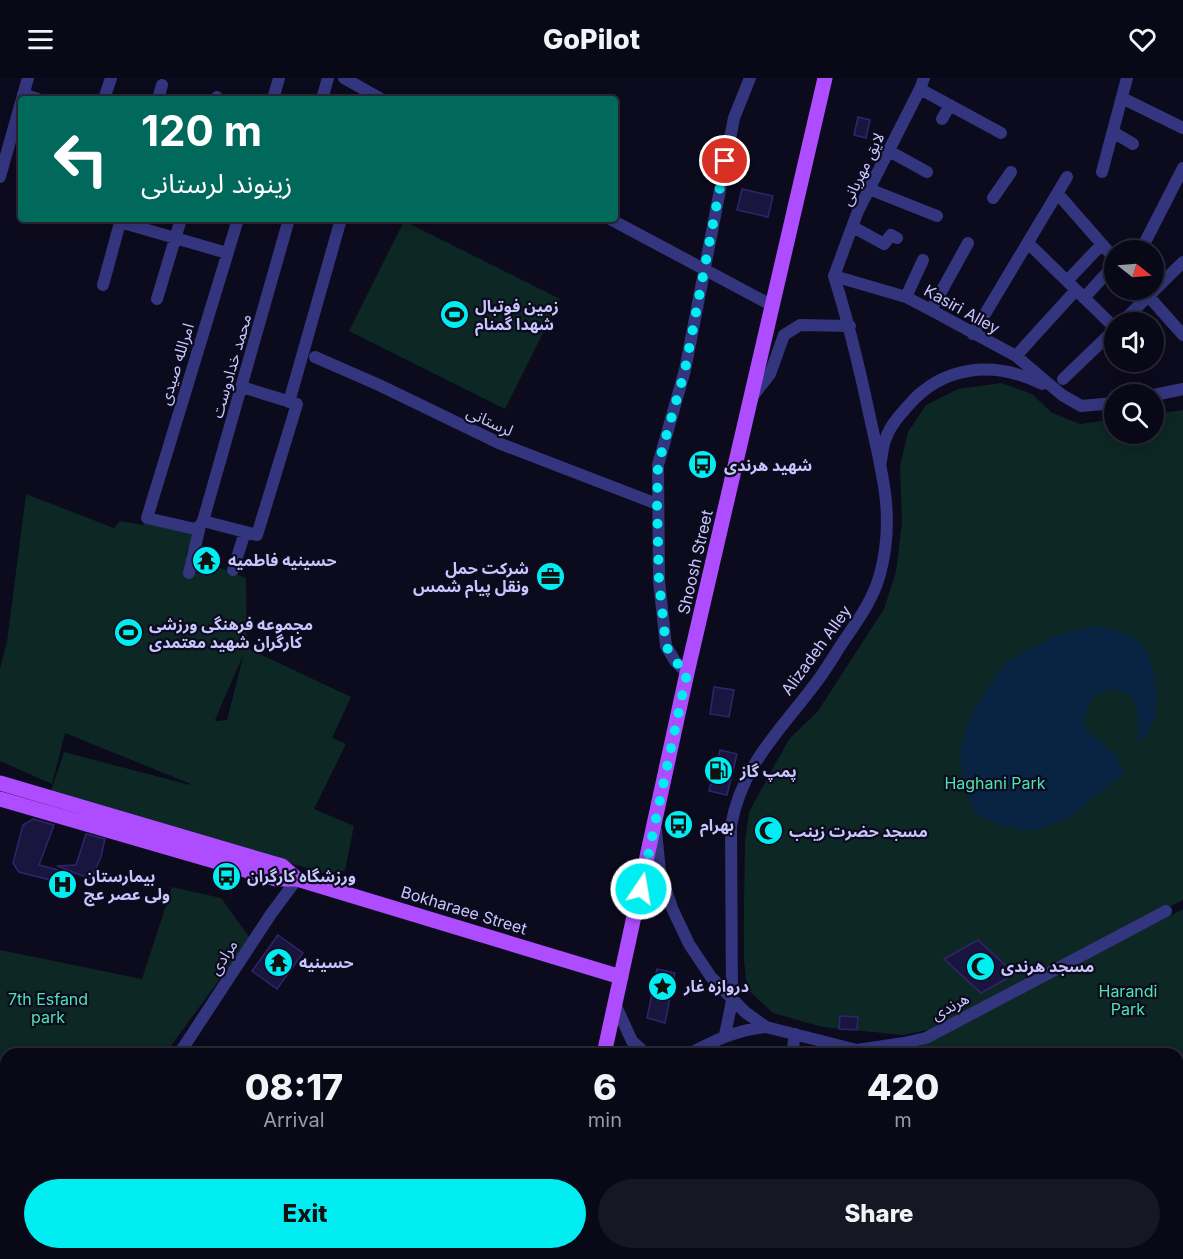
<!DOCTYPE html>
<html lang="en">
<head>
<meta charset="utf-8">
<style>
  body { margin:0; font-family:Inter,"Noto Sans Arabic",sans-serif; background:#171623; color:#f1f3f6; height:100vh; display:flex; flex-direction:column; font-size:22px; white-space:nowrap }
  * { box-sizing:border-box; margin:0 }
  p { font-size:20px; color:#999aa1 }
  .icon { flex:none; width:33px; height:33px; fill:none; stroke:currentColor; stroke-width:2; stroke-linecap:round; stroke-linejoin:round }
  .map { position:relative; flex:1; overflow:hidden }
  .sheet { position:absolute; left:0px; top:970px; width:1184px; height:212px; display:flex; flex-direction:column; background:#090816; border-radius:18px 18px 0 0; box-shadow:0 3px 15px #0003,0 0 0 2px #292935 }
  .sheet>* { flex:none }
  .guide { position:absolute; left:18px; top:18px; width:600px; height:126px; border-radius:6px; box-shadow:0 3px 15px #0003,0 0 0 2px #292935; background:#00695c; color:#fff; overflow:hidden }
  .needle { width:39px; rotate:107deg }
  .buttons { position:absolute; left:1104px; top:162px; display:grid; gap:12px }
  .buttons a { display:grid; place-items:center; width:60px; height:60px; border-radius:50%; background:#090816; box-shadow:0 3px 15px #0003,0 0 0 2px #292935; font-size:30px }
  .pin { position:absolute; display:grid; place-items:center; width:51px; height:51px; color:#fff; margin:-26px; border:3px solid #fff; border-radius:50%; box-shadow:0 2px 6px #0007 }
  .me { position:absolute; width:66px; margin:-33px; rotate:12deg; stroke-linejoin:round; filter:drop-shadow(0 0 4px #0008) }
  .turn { display:flex; align-items:center; gap:21px; height:126px; padding:0 24px; font-size:27px }
  .turn .icon { width:78px; height:78px; stroke-width:2.5 }
  .turn b { display:block; font-size:42px; line-height:51px }
  .eta { display:flex; justify-content:space-evenly; align-items:center; height:102px; text-align:center }
  .eta b { font-size:36px; font-weight:800; line-height:42px }
  .primary-button { display:flex; gap:12px; margin-top:auto; padding:12px 24px }
  .primary-button a { flex:1; height:69px; border-radius:36px; background:#00edf1; color:#111; font-size:24px; font-weight:800; line-height:69px; text-align:center }
  .primary-button a+a { background:#171623; color:#f1f3f6 }
  header { display:flex; justify-content:space-between; align-items:center; height:78px; padding:0 24px; background:#090816; font-size:27px; font-weight:800 }
  .map>svg:first-child { display:block }
  .green { fill:#0d2724; fill-rule:evenodd }
  .water { fill:#092342 }
  .building { fill:#1a153e; stroke:#2e266c; stroke-width:1.5 }
  .lines { fill:none; stroke-linecap:round; stroke-linejoin:round }
  .minor { stroke:#33367e; stroke-width:12 }
  .major { stroke:#ae4dff; stroke-width:15 }
  .route { stroke:#00edf1; stroke-width:10; stroke-dasharray:0 18 }
  .labels { text-anchor:middle; stroke-width:4.5; stroke-linejoin:round; paint-order:stroke }
  .street-label { font-size:16px; fill:#c8c6ff; stroke:#0c0a1d }
  .poi-label { font-size:16px; font-weight:bold; fill:#c8c6ff; stroke:#0c0a1d; text-anchor:start }
  .park-label { font-size:16px; fill:#4de4b2; stroke:#0c0a1d }
</style>
</head>
<body>
<header><svg class="icon" aria-label="menu" viewBox="0 0 24 24"><path d="M4 6h16M4 12h16M4 18h16"/></svg>GoPilot<svg class="icon" aria-label="heart" viewBox="0 0 24 24"><path d="M12 20l-8-8c-3-5 5-10 8-4 3-6 11-1 8 4z"/></svg></header>
<div class="map">
<svg width="1183" height="1181" viewBox="0 0 1183 1181">
  <rect width="100%" height="100%" fill="#0c0a1d"/>
  <path class="green" d="M404,143L560,221L505,331L349,253Z
    M1001,305L1032,316L1052,335L1080,346L1114,341V356H1154V336L1183,332V822L1027,899L937,950L903,957L822,949L773,935L747,911L744,882V824L745,764L749,734L789,661L818,633L884,531L896,494L902,444L900,388L908,354L926,327L958,311Z
    M26,416L114,450L120,443L143,447L144,443L195,455L186,477L246,500L247,570L351,619L332,660L346,666L314,731L354,748L345,792L333,798L51,713L64,674L190,707L191,706L65,655L52,706L0,683V590L7,564ZM244,575L227,642L216,643L215,642Z
    M172,809L221,820L250,860L165,976H6V1030L0,1025V872L142,901Z
    M1183,831V1181H1036L1032,1176H1178V976H901L904,973L918,969Z
    M858,1176H1005L1008,1181H856Z"/>
  <path class="water" d="M1095,548C1112,551 1132,554 1144,570C1158,591 1165,650 1138,663C1139,646 1139,634 1131,618L1115,611L1096,616L1087,630L1084,651C1101,664 1119,674 1123,696L1070,739L1041,751L1020,752L993,745L975,734L964,713L960,676L969,641L990,607L1008,583L1057,557Z"/>
  <path class="building" d="M858,39L870,42L866,60L854,57Z
    M742,111L773,118L768,139L737,132Z
    M203,473L218,477L214,491L199,487Z
    M714,609L734,612L729,639L710,636Z
    M720,672L737,676L727,717L709,713Z
    M33,741L54,747L39,787L73,796L70,807L19,794L13,785L23,747Z
    M86,756L105,761L101,779L91,801L57,788L76,787Z
    M278,857L303,875L277,911L252,893Z
    M978,862L1015,896L981,915L944,881Z
    M657,891L675,895L665,945L647,940Z
    M840,938L858,939L857,952L839,951Z"/>
  <g class="lines">
    <path class="minor" d="M344,0L381,21
      M920,11L1001,55
      M23,16L38,21
      M1122,20L1183,50
      M22,21L28,0
      M104,21L111,0
      M158,21L162,7
      M216,21L217,19
      M273,21L279,0
      M322,21L328,0
      M942,41L950,27
      M1113,54L1133,66
      M889,73L927,94
      M1102,94L1127,0
      M0,99L21,24
      M869,111L937,138
      M1058,116L1114,180
      M993,120L1011,94
      M238,141L147,440L195,451L200,448L203,443L257,457L297,326L242,309
      M610,141L773,228
      M120,144L227,175
      M853,149L884,166L891,157L897,160
      M1028,165L1114,249
      M1141,172L1183,90
      M834,198L906,219L931,232L1016,278L1062,317L1081,328L1114,325
      M834,198L858,133L920,11L924,0
      M1067,203L1102,166
      M103,207L121,141
      M1143,212L1183,257
      M906,219L923,182
      M1084,220L1114,187
      M157,221L181,141
      M931,232L968,165
      M1122,244L1183,184
      M973,256L1067,99
      M1016,278L1076,212
      M315,279L379,307L501,366L657,426
      M1063,301L1114,252
      M1154,317L1183,311
      M752,319L770,296L784,257L800,247L850,248
      M289,324L341,141
      M881,383C882,375 883,367 886,360C890,348 899,338 907,329C942,287 994,282 1042,306
      M203,443L289,141
      M233,492L245,454
      M189,495L200,448
      M687,595L675,583L666,568L659,503L658,387L685,292L734,40L750,0
      M656,752L660,794L672,830L689,866L711,899L745,934L766,949L857,972L904,965L926,960L1166,833
      M615,926L632,963L646,976
      M725,957L732,923L731,748C742,685 783,650 818,602C827,590 835,576 843,564C858,542 873,522 880,496C896,437 881,392 869,335C859,288 848,243 834,198
      M179,976L271,836L297,801
      M689,976C715,962 737,952 766,949
      M792,976L795,956
      M244,1176L250,1181
      M262,1181L266,1176"/>
    <path class="major" d="M0,705L282,788L297,801
      M0,721L276,801H297L621,899
      M604,976L687,595L825,0
      M558,1181L559,1176"/>
  </g>
  <g class="lines">
    <path class="route" d="M641,811L687,595L675,583L666,568L659,503L657,426L658,387L685,292L725,83"/>
  </g>
  <defs>
    <symbol id="stadium-disc" viewBox="-11 -11 22 22"><circle r="9.5" fill="#00edf1" stroke="#0c0a1d"/><path d="M0-5a6.5 5 0 1 0 0 10a6.5 5 0 1 0 0-10ZM-3.5-1.8h7v3.6h-7Z" fill="#111"/></symbol>
    <symbol id="bus-disc" viewBox="-11 -11 22 22"><circle r="9.5" fill="#00edf1" stroke="#0c0a1d"/><path d="M-5-6H5V4H4V6H2V4H-2V6H-4V4H-5ZM-3.5-4V0h7V-4ZM-3.5 1.2v1.5H-2V1.2ZM2 1.2v1.5H3.5V1.2Z" fill="#111"/></symbol>
    <symbol id="temple-disc" viewBox="-11 -11 22 22"><circle r="9.5" fill="#00edf1" stroke="#0c0a1d"/><path d="M0-6L5-2H3V0L6.5 2.5H4V6H1.5V3h-3V6H-4V2.5H-6.5L-3 0V-2H-5Z" fill="#111"/></symbol>
    <symbol id="office-disc" viewBox="-11 -11 22 22"><circle r="9.5" fill="#00edf1" stroke="#0c0a1d"/><path d="M-6-3h4V-5.5h4V-3h4V5H-6ZM-1-4.5V-3h2v-1.5ZM-6 0V1H6V0Z" fill="#111"/></symbol>
    <symbol id="fuel-disc" viewBox="-11 -11 22 22"><circle r="9.5" fill="#00edf1" stroke="#0c0a1d"/><path d="M-5.5-6h7V0h2V4h1.3V-2.5L3-4.5l.8-.8L6-3V5H2.5V1h-1V6h-7ZM-4.2-4.7v3.2H.2V-4.7Z" fill="#111"/></symbol>
    <symbol id="mosque-disc" viewBox="-11 -11 22 22"><circle r="9.5" fill="#00edf1" stroke="#0c0a1d"/><path d="M3.5-4.9A6 6 0 1 0 3.5 4.9A5 5 0 1 1 3.5-4.9Z" fill="#111"/></symbol>
    <symbol id="hospital-disc" viewBox="-11 -11 22 22"><circle r="9.5" fill="#00edf1" stroke="#0c0a1d"/><path d="M-5-5h3v3.5h4V-5h3V5h-3V1.5h-4V5h-3Z" fill="#111"/></symbol>
    <symbol id="sight-disc" viewBox="-11 -11 22 22"><circle r="9.5" fill="#00edf1" stroke="#0c0a1d"/><path d="M0-6L1.8-2.2L6-1.7L2.9 1.2L3.7 5.4L0 3.3L-3.7 5.4L-2.9 1.2L-6-1.7L-1.8-2.2Z" fill="#111"/></symbol>
  </defs>
  <g fill-rule="evenodd">
    <use href="#stadium-disc" x="438" y="220" width="33" height="33"/>
    <use href="#bus-disc" x="686" y="370" width="33" height="33"/>
    <use href="#temple-disc" x="190" y="466" width="33" height="33"/>
    <use href="#office-disc" x="534" y="482" width="33" height="33"/>
    <use href="#stadium-disc" x="112" y="538" width="33" height="33"/>
    <use href="#fuel-disc" x="702" y="676" width="33" height="33"/>
    <use href="#bus-disc" x="662" y="730" width="33" height="33"/>
    <use href="#mosque-disc" x="752" y="736" width="33" height="33"/>
    <use href="#bus-disc" x="210" y="782" width="33" height="33"/>
    <use href="#hospital-disc" x="46" y="790" width="33" height="33"/>
    <use href="#temple-disc" x="262" y="868" width="33" height="33"/>
    <use href="#mosque-disc" x="964" y="872" width="33" height="33"/>
    <use href="#sight-disc" x="646" y="892" width="33" height="33"/>
  </g>
  <g class="labels">
    <g class="street-label">
      <text transform="translate(862 91) rotate(-64)" y="6">لایق مهربانی</text>
      <text transform="translate(962 231) rotate(29)" y="6">Kasiri Alley</text>
      <text transform="translate(176 286) rotate(-73)" y="6">امرالله صیدی</text>
      <text transform="translate(231 288) rotate(-74)" y="6">محمد خدادوست</text>
      <text transform="translate(490 343) rotate(25)" y="6">لرستانی</text>
      <text transform="translate(695 484) rotate(-77)" y="6">Shoosh Street</text>
      <text transform="translate(816 572) rotate(-54)" y="6">Alizadeh Alley</text>
      <text transform="translate(464 832) rotate(17)" y="6">Bokharaee Street</text>
      <text transform="translate(223 879) rotate(-57)" y="6">مرادی</text>
      <text transform="translate(950 928) rotate(-28)" y="6">هرندی</text>
    </g>
    <g class="poi-label">
      <text x="475" y="234">زمین فوتبال<tspan x="475" dy="18">شهدا گمنام</tspan></text>
      <text x="724" y="393">شهید هرندی</text>
      <text x="228" y="488">حسینیه فاطمیه</text>
      <text x="529" y="496" text-anchor="end">شرکت حمل<tspan x="529" dy="18">ونقل پیام شمس</tspan></text>
      <text x="149" y="552">مجموعه فرهنگی ورزشی<tspan x="149" dy="18">کارگران شهید معتمدی</tspan></text>
      <text x="740" y="699">پمپ گاز</text>
      <text x="700" y="753">بهرام</text>
      <text x="789" y="759">مسجد حضرت زینب</text>
      <text x="84" y="804">بیمارستان<tspan x="84" dy="18">ولی عصر عج</tspan></text>
      <text x="247" y="804">ورزشگاه کارگران</text>
      <text x="299" y="890">حسینیه</text>
      <text x="1001" y="894">مسجد هرندی</text>
      <text x="684" y="914">دروازه غار</text>
    </g>
    <g class="park-label">
      <text x="995" y="711">Haghani Park</text>
      <text x="1128" y="919">Harandi<tspan x="1128" dy="18">Park</tspan></text>
      <text x="48" y="927">7th Esfand<tspan x="48" dy="18">park</tspan></text>
    </g>
  </g>
</svg>
<div class="buttons">
<a><svg class="needle" viewBox="-14 -14 28 28"><path d="M0-13l5 13h-10z" fill="#e53935"/><path d="M0 13l5-13h-10z" fill="#999aa1"/></svg></a>
<a><svg class="icon" aria-label="sound" viewBox="0 0 24 24"><path d="M4 9h4l5-4v14l-5-4H4zM17 9q2 3 0 6"/></svg></a>
<a><svg class="icon" aria-label="search" viewBox="0 0 24 24"><circle cx="10" cy="10" r="6"/><path d="M15 15l6 6"/></svg></a>
</div>
<div class="pin" style="left:725px;top:83px;background:#d93025"><svg class="icon" aria-label="arrive" viewBox="0 0 24 24"><path d="M6 21V4h12l-3 4 3 4H6"/></svg></div>
<svg class="me" style="left:641px;top:811px" viewBox="-20 -20 40 40"><circle r="17" fill="#00edf1" stroke="#fff" stroke-width="3"/><path d="M0-11L8 9 0 5-8 9z" fill="#fff"/></svg>
<div class="guide">
<div class="turn"><svg class="icon" aria-label="left" viewBox="0 0 24 24"><path d="M17 20v-9H6M10 6l-5 5 5 5"/></svg><div><b>120 m</b>زینوند لرستانی</div></div>
</div>
<section class="sheet">
<div class="eta">
<div><b>08:17</b><p>Arrival</p></div>
<div><b>6</b><p>min</p></div>
<div><b>420</b><p>m</p></div>
</div>
<div class="primary-button"><a>Exit</a><a>Share</a></div>
</section>
</div>
</body>
</html>
